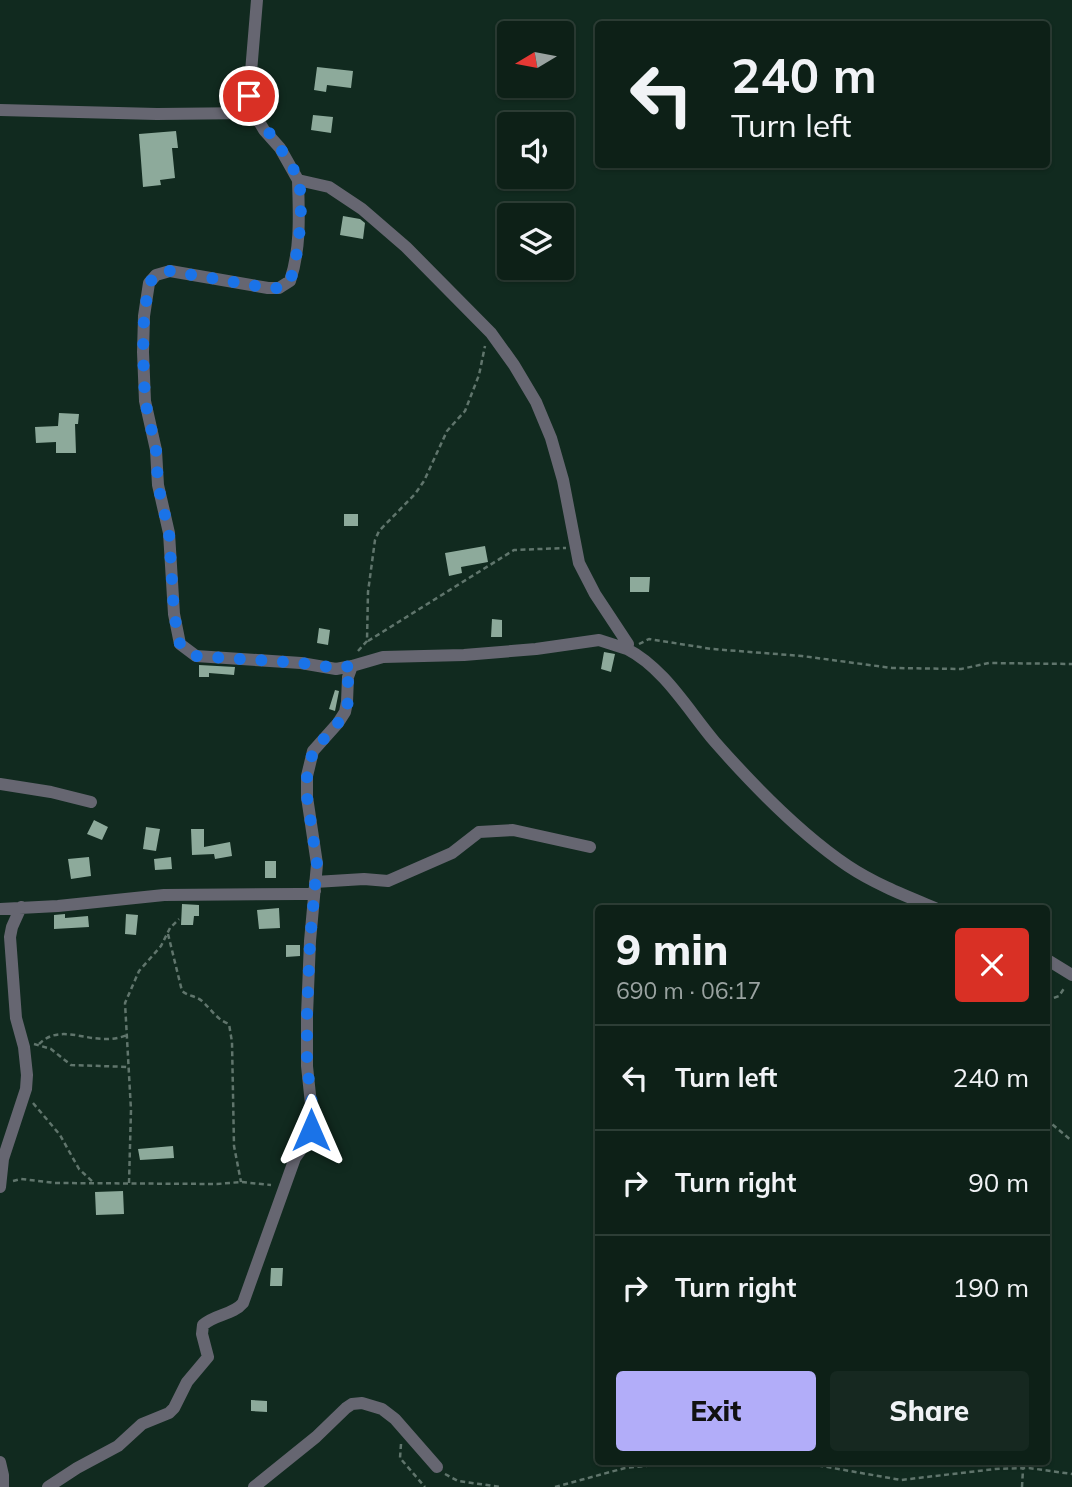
<!DOCTYPE html>
<html lang="en">
<head>
<meta charset="utf-8">
<style>
  body { margin:0; font-family:Mulish,sans-serif; background:#162820; color:#f1f3f6; height:100vh; display:flex; flex-direction:column; font-size:26px; white-space:nowrap }
  * { box-sizing:border-box; margin:0 }
  p { font-size:23px; color:#9aa3a1 }
  .icon { flex:none; width:38px; height:38px; fill:none; stroke:currentColor; stroke-width:2; stroke-linecap:round; stroke-linejoin:round }
  .map { position:relative; flex:1; overflow:hidden }
  .panel { position:absolute; left:595px; top:905px; width:455px; height:560px; display:flex; flex-direction:column; background:#0d2017; border-radius:7px; box-shadow:0 2px 5px #0004,0 0 0 2px #2d3e36 }
  .panel>* { flex:none }
  .hud { position:absolute; left:595px; top:21px; width:455px; height:147px; border-radius:7px; box-shadow:0 2px 5px #0004,0 0 0 2px #2d3e36; background:#0d2017; color:#f1f3f6; overflow:hidden }
  .needle { width:46px; rotate:260deg }
  .tools { position:absolute; left:497px; top:21px; display:grid; gap:14px }
  .tools a { display:grid; place-items:center; width:77px; height:77px; border-radius:7px; background:#0d2017; box-shadow:0 2px 5px #0004,0 0 0 2px #2d3e36; font-size:35px }
  .pin { position:absolute; display:grid; place-items:center; width:60px; height:60px; color:#fff; margin:-30px; border:4px solid #fff; border-radius:50%; box-shadow:0 2px 7px #0007 }
  .me { position:absolute; width:77px; margin:-38px; rotate:0deg; stroke-linejoin:round; filter:drop-shadow(0 0 5px #0008) }
  .turn { display:flex; align-items:center; gap:24px; height:147px; padding:0 21px; font-size:32px }
  .turn .icon { width:91px; height:91px; stroke-width:2.5 }
  .turn b { display:block; font-size:49px; line-height:60px }
  .round { display:grid; place-items:center; flex:none; width:74px; height:74px; border-radius:7px; background:#162820 }
  .summary { display:flex; align-items:center; justify-content:space-between; height:119px; padding:0 21px }
  h1 { font-size:42px; font-weight:800; line-height:52px }
  .button { display:flex; gap:14px; margin-top:auto; padding:14px 21px }
  .button a { flex:1; height:80px; border-radius:7px; background:#b2adf9; color:#111; font-size:28px; font-weight:800; line-height:80px; text-align:center }
  .button a+a { background:#162820; color:#f1f3f6 }
  ul { padding:0; list-style:none }
  li { display:flex; align-items:center; gap:21px; height:105px; padding:0 21px; border-top:2px solid #2d3e36 }
  li div { flex:1 }
  li b { display:block; font-size:26px }
  li em { font-style:normal }
  .map>svg:first-child { display:block }
  .building { fill:#8daa9b }
  .lines { fill:none; stroke-linecap:round; stroke-linejoin:round }
  .path { stroke:#60756c; stroke-width:2.5; stroke-dasharray:5 3.5; stroke-linecap:butt }
  .minor { stroke:#666671; stroke-width:12 }
  .route { stroke:#1a73e8; stroke-width:12; stroke-dasharray:0 21.6 }
</style>
</head>
<body>
<div class="map">
<svg width="1072" height="1487" viewBox="0 0 1072 1487">
  <rect width="100%" height="100%" fill="#112a1f"/>
  <path class="building" d="M317,67L353,71L351,88L327,85L326,92L314,90Z
    M313,115L333,117L331,133L311,130Z
    M176,131L178,148H172L175,178L160,180L161,185L143,187L139,134Z
    M343,216L360,219L365,223L363,239L340,235Z
    M59,413L79,414L78,424H75L76,453H56V442L36,443L35,427L58,426Z
    M344,514H358V526H344Z
    M485,546L488,562L461,567L462,573L449,576L445,553Z
    M630,577H650L649,592H630Z
    M492,619L502,620V637H491Z
    M319,628L330,630L328,645L317,643Z
    M604,652L615,654L611,672L601,669Z
    M199,665L235,667L234,675L209,673V677H199Z
    M335,690L339,691L335,711L329,709Z
    M94,820L108,827L102,840L87,834Z
    M146,827L160,829L156,851L143,849Z
    M191,829H204V847L230,842L232,856L215,859L214,854L192,855Z
    M89,857L91,876L71,879L68,859Z
    M171,857L172,869L155,870L154,859Z
    M265,861H276V878H265Z
    M182,904L199,905V916H194L193,925H181Z
    M279,908L280,928L259,929L257,910Z
    M65,914V918L88,916L89,927L54,929V915Z
    M126,914L138,915L136,935L125,934Z
    M286,945H300V956L286,957Z
    M173,1146L174,1158L140,1160L138,1149Z
    M123,1191L124,1214L96,1215L95,1192Z
    M271,1268H283L282,1286H270Z
    M251,1400L267,1401V1412L251,1411Z"/>
  <g class="lines">
    <path class="path" d="M368,641L514,550L566,548
      M639,644L649,639L712,649L802,656L892,668L961,669L989,663L1072,664
      M358,651L367,641L368,592L375,540L379,531L415,494L424,481L447,431L465,411L479,375L485,346
      M168,934L182,991C188,996 196,996 202,1001C212,1010 216,1019 229,1024L232,1042L234,1146L241,1182
      M1046,1001L1059,996L1065,987
      M34,1044L51,1049L71,1065L129,1067
      M39,1044C63,1020 93,1049 127,1035
      M33,1103L60,1135L79,1169L94,1183
      M1046,1119L1072,1141
      M13,1181L21,1179L55,1183L217,1184L241,1182L271,1185
      M129,1183L131,1110L125,1003L139,971L161,946L170,928L179,919
      M401,1444L400,1458L425,1487
      M793,1461L901,1480L995,1469L1029,1468L1072,1474
      M445,1474L458,1481L501,1487
      M555,1487L625,1468L694,1461
      M1022,1487L1023,1469"/>
    <path class="minor" d="M257,0L249,96L254,113L264,130L280,148L298,180L329,187L362,209L406,247L491,333L514,365L536,402L551,438L563,480L579,563L595,594L628,644L627,649C664,668 688,710 715,742C752,784 802,835 848,866C875,884 906,896 935,908
      M0,110L157,114L254,113
      M298,180C299,215 301,248 290,281L279,288H268L170,271L156,275L149,283L144,316L143,352L145,401L156,450L158,485L169,533L174,614L180,644L196,656L301,663L336,669L352,666
      M0,784L51,792L91,802
      M315,882L364,879L388,881L452,853L479,832L513,830L590,847
      M0,909L58,906L164,895L299,894H310L315,891
      M1046,959L1072,975
      M0,1187L3,1159L26,1089L27,1075L24,1047L16,1018L10,937L12,927L21,907
      M0,1462L3,1475V1487
      M48,1487L77,1468L118,1446L142,1424L169,1413L174,1408L187,1382L208,1357L202,1334L203,1325C215,1314 233,1315 243,1303L295,1158L308,1140L312,1114L307,1066V1015L310,941L317,864L307,797V776L313,751L338,723L345,712L347,702L348,677L352,666L383,657L464,655L536,649L599,640L627,649
      M254,1487L316,1437L346,1408L352,1404L362,1403L382,1409L395,1419L437,1467"/>
  </g>
  <g class="lines">
    <path class="route" d="M249,96C257,126 268,127 282,151C287,159 295,170 298,179C305,203 298,258 290,281L279,288H268L170,271L156,275L149,283L144,316L143,352L145,401L156,450L158,485L169,533L174,614L180,644L196,656L301,663L336,668L352,666L348,677V702L345,712L338,723L313,751L307,776V797L317,864L310,941L307,1015V1066L313,1111L311,1130"/>
  </g>
</svg>
<div class="tools">
<a><svg class="needle" viewBox="-14 -14 28 28"><path d="M0-13l5 13h-10z" fill="#e53935"/><path d="M0 13l5-13h-10z" fill="#9aa3a1"/></svg></a>
<a><svg class="icon" aria-label="sound" viewBox="0 0 24 24"><path d="M4 9h4l5-4v14l-5-4H4zM17 9q2 3 0 6"/></svg></a>
<a><svg class="icon" aria-label="layers" viewBox="0 0 24 24"><path d="M12 4l9 5-9 5-9-5zM3 14l9 5 9-5"/></svg></a>
</div>
<div class="pin" style="left:249px;top:96px;background:#d93025"><svg class="icon" aria-label="arrive" viewBox="0 0 24 24"><path d="M6 21V4h12l-3 4 3 4H6"/></svg></div>
<svg class="me" style="left:311px;top:1130px" viewBox="-20 -20 40 40"><path d="M0-17L14 15 0 8-14 15z" fill="#1a73e8" stroke="#fff" stroke-width="4"/></svg>
<div class="hud">
<div class="turn"><svg class="icon" aria-label="left" viewBox="0 0 24 24"><path d="M17 20v-9H6M10 6l-5 5 5 5"/></svg><div><b>240 m</b>Turn left</div></div>
</div>
<section class="panel">
<div class="summary"><div><h1>9 min</h1><p>690 m · 06:17</p></div><a class="round" style="background:#d93025;color:#fff"><svg class="icon" aria-label="close" viewBox="0 0 24 24"><path d="M6 6l12 12M18 6L6 18"/></svg></a></div>
<ul>
<li><svg class="icon" aria-label="left" viewBox="0 0 24 24"><path d="M17 20v-9H6M10 6l-5 5 5 5"/></svg><div><b>Turn left</b></div><em>240 m</em></li>
<li><svg class="icon" aria-label="right" viewBox="0 0 24 24"><path d="M7 20v-9h11M14 6l5 5-5 5"/></svg><div><b>Turn right</b></div><em>90 m</em></li>
<li><svg class="icon" aria-label="right" viewBox="0 0 24 24"><path d="M7 20v-9h11M14 6l5 5-5 5"/></svg><div><b>Turn right</b></div><em>190 m</em></li>
</ul>
<div class="button"><a>Exit</a><a>Share</a></div>
</section>
</div>
</body>
</html>
